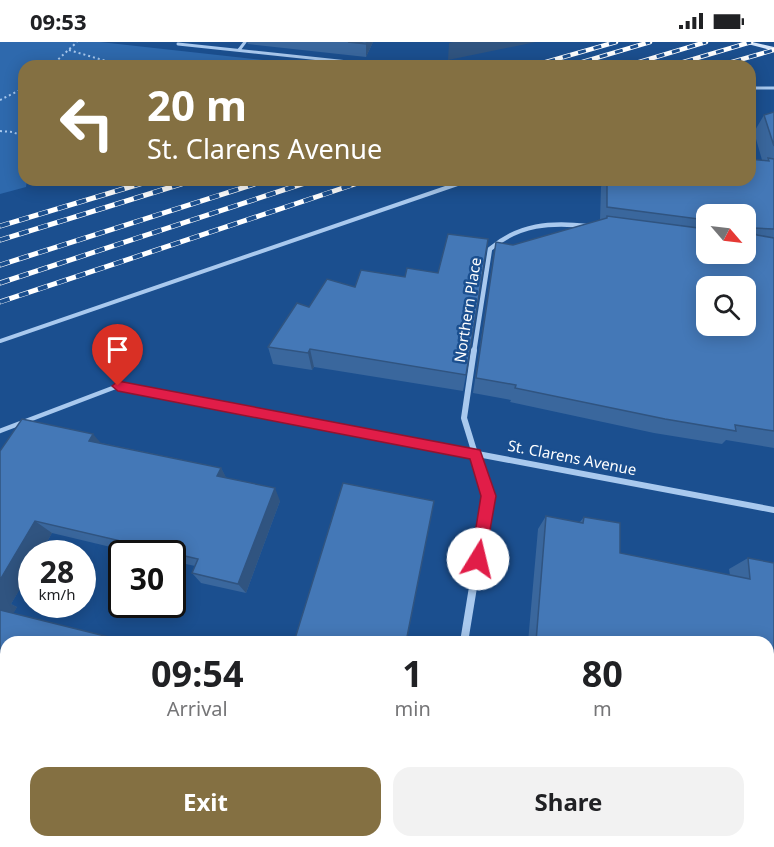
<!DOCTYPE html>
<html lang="en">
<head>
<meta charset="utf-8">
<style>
  body { margin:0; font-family:"Noto Sans",sans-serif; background:#f2f2f2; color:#202124; height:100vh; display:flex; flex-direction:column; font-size:22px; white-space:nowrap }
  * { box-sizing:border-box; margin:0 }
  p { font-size:20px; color:#757577 }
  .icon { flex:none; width:33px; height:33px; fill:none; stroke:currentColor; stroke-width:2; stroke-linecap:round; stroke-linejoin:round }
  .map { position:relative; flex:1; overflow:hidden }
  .drawer { position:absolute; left:0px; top:594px; width:774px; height:212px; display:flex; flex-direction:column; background:#fff; border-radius:18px 18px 0 0; box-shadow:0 3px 15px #0003 }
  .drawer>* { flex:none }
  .hud { position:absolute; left:18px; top:18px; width:738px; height:126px; border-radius:18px; box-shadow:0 3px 15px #0003; background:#847042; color:#fff; overflow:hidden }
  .needle { width:39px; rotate:118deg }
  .buttons { position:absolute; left:696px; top:162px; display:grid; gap:12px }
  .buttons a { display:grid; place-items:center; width:60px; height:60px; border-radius:12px; background:#fff; box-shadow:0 3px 15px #0003; font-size:30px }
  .speed { position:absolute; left:18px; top:498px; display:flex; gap:12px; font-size:30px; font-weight:700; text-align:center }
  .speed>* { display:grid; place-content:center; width:78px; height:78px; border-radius:50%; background:#fff; box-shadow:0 3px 15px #0003; line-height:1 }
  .speed small { font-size:15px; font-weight:400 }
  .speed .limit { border:3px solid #111; border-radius:9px; background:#fff; color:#111 }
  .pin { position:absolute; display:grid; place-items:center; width:51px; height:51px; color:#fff; margin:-62px -26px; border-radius:50% 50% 50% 0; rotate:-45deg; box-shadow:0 0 6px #0007 }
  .pin .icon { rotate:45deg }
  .me { position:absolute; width:66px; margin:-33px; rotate:9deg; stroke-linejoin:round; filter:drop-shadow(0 0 4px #0008) }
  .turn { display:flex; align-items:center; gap:21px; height:126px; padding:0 30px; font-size:27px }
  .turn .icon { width:78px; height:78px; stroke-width:2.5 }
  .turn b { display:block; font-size:42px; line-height:51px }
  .eta { display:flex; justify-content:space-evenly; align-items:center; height:102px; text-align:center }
  .eta b { font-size:36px; font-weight:700; line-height:42px }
  .primary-button { display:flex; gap:12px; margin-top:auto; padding:12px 30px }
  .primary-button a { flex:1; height:69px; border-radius:18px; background:#847042; color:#fff; font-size:24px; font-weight:700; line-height:69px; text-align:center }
  .primary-button a+a { background:#f2f2f2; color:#202124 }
  .status { display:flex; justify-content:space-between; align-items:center; height:42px; padding:0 30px; background:#fff; direction:ltr }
  .status svg { height:16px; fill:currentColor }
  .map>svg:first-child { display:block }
  .green { fill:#2e69ad }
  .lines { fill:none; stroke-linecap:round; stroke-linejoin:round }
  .path { stroke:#a9c9ee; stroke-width:2; stroke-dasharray:2 3; stroke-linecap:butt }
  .lane-far3 { stroke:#a9c9ee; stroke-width:3 }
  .lane-far2 { stroke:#a9c9ee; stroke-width:4 }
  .lane-far1 { stroke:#a9c9ee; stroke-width:4.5 }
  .lane { stroke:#a9c9ee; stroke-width:6 }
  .street-far2 { stroke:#a9c9ee; stroke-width:4.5 }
  .street-far1 { stroke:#a9c9ee; stroke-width:6 }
  .street { stroke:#a9c9ee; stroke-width:8 }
  .secondary { fill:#d6e6fa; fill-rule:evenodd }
  .rail-far1-casing { stroke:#fff; stroke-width:4.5 }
  .rail-casing { stroke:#fff; stroke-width:5 }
  .rail-far1 { stroke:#1b4f8f; stroke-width:3; stroke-dasharray:8; stroke-linecap:butt }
  .rail { stroke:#1b4f8f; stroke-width:4; stroke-dasharray:10; stroke-linecap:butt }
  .wall { fill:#3a679d; fill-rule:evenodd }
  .shaded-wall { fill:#305480 }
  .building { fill:#4478b7; stroke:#305480; stroke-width:1.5; fill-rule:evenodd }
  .route { fill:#e11d48; stroke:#92132f; stroke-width:1.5 }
  .labels { text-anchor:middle; stroke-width:5; stroke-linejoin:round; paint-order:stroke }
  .street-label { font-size:15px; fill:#fff; stroke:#1b4f8f }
</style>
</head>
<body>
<div class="status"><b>09:53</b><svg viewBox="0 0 49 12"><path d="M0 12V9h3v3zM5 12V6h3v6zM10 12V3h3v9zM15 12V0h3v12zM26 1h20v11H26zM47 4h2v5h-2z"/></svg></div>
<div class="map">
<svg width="774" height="805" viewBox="0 0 774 805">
  <rect width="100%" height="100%" fill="#1b4f8f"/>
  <path class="green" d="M0,0H100L318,24H24V138H27L26,145L0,152Z"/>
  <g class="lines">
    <path class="path" d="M69,8L106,19L160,21
      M51,24L77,0
      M0,58L24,46
      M0,89L13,90L24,95"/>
    <path class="lane-far3" d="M178,2L386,24
      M239,8L245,0
      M750,46H774"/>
    <path class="lane-far2" d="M0,299L469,138"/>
    <path class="lane-far1" d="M0,389L118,344"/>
    <path class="lane" d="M674,800L697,805"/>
    <path class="street-far2" d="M474,310L490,207C519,182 551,180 587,184"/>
    <path class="street-far1" d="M474,308L464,376L488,454L476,528
      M118,344L774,468"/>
    <path class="street" d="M464,600L476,527
      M431,805L432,800"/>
    <path class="secondary" d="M740,0H752L774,5V9Z"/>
    <defs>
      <path id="rail-far1" d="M532,24L616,0
        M569,24L650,0
        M626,24L706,0
        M670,24L751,0
        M718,24L774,8"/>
      <path id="rail" d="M0,184L153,138
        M0,198L194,138
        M0,223L267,138
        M0,241L314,138
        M0,260L367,138"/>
    </defs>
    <use href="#rail-far1" class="rail-far1-casing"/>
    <use href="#rail" class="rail-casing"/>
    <use href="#rail-far1" class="rail-far1"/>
    <use href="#rail" class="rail"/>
  </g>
  <path class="wall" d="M247,0H373L366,15L248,2Z
    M774,70V406L726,398L722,402L654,391L510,360L511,358L473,351L493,217L496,200L513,203L600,178L601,145L603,138H750L762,118L754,90L764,73ZM706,172H746L706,212Z
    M355,245L466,333L463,349L314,325L312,328L273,322L268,305L309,265Z
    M101,401L221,426L226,436L280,459L246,551L201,541L192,531L195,524L172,519V512H140L52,491L11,562L17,565L13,571L0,716V409Z
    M546,474L579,481L584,475L620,511L730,533L729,527L748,516L774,521V678L768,677V600H528L538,487Z
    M503,800H519L540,805H502Z"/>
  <path class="shaded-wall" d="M367,0H373L366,15V2Z
    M453,0H536L448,18L449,1Z
    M310,307L314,325L312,328L308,311Z
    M93,392L106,407L89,399Z
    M221,426L228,439L217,434Z
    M275,446L280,459L246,551L238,542Z
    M35,479L52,491L40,512H32V527L11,562L17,565L12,574L0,570V538Z
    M511,800H519L540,805H528Z"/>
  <path class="building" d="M348,0H367L366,2Z
    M774,70V104L764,73Z
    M768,116L774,117V187L754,186L753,190L757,193L774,196V389L735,383L736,389L665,377L515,346L516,343L476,336L496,200L513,203L607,176V174L706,187V212H746V172H706V178L607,165V138H750V117L769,119ZM706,244H746V284H706Z
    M448,192L488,197L466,333L310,307L308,311L268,305L297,261L309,265L327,237L355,245L361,228L405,235L407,226L438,231Z
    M22,377L93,392L89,399L221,426L217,434L275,446L238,542L192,531L198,517L35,479L0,538V409Z
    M343,441L434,459L406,600H294Z
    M546,474L583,481L584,475L620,481V511L750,537L748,516L774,521V669L768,667V600H536Z
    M0,568L129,600H6V718L0,716Z
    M357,800H374L373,804Z
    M514,801L528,805H514Z"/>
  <path class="route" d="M118,339L480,408L496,454L484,522L478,524L473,522L471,517L481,454L470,417L118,349L112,344Z"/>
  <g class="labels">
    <g class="street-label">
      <text transform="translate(468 268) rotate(-81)" y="5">Northern Place</text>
      <text transform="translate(572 416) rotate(11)" y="5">St. Clarens Avenue</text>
    </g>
  </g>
</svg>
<div class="buttons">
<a><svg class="needle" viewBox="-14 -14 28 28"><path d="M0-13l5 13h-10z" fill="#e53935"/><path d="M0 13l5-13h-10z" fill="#757577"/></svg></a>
<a><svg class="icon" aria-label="search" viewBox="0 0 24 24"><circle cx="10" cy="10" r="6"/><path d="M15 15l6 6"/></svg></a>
</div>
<div class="speed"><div>28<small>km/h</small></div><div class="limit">30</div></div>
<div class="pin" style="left:118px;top:344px;background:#d93025"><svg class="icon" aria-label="arrive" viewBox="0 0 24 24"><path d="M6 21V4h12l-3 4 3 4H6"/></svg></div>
<svg class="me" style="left:478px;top:517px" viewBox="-20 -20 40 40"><circle r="19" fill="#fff"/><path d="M0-13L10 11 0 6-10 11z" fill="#e11d48"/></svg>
<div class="hud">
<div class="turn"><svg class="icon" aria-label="left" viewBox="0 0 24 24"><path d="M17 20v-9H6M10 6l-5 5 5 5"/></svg><div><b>20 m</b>St. Clarens Avenue</div></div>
</div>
<section class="drawer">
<div class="eta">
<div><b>09:54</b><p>Arrival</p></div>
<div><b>1</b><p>min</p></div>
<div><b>80</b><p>m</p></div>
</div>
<div class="primary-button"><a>Exit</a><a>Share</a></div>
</section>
</div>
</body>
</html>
